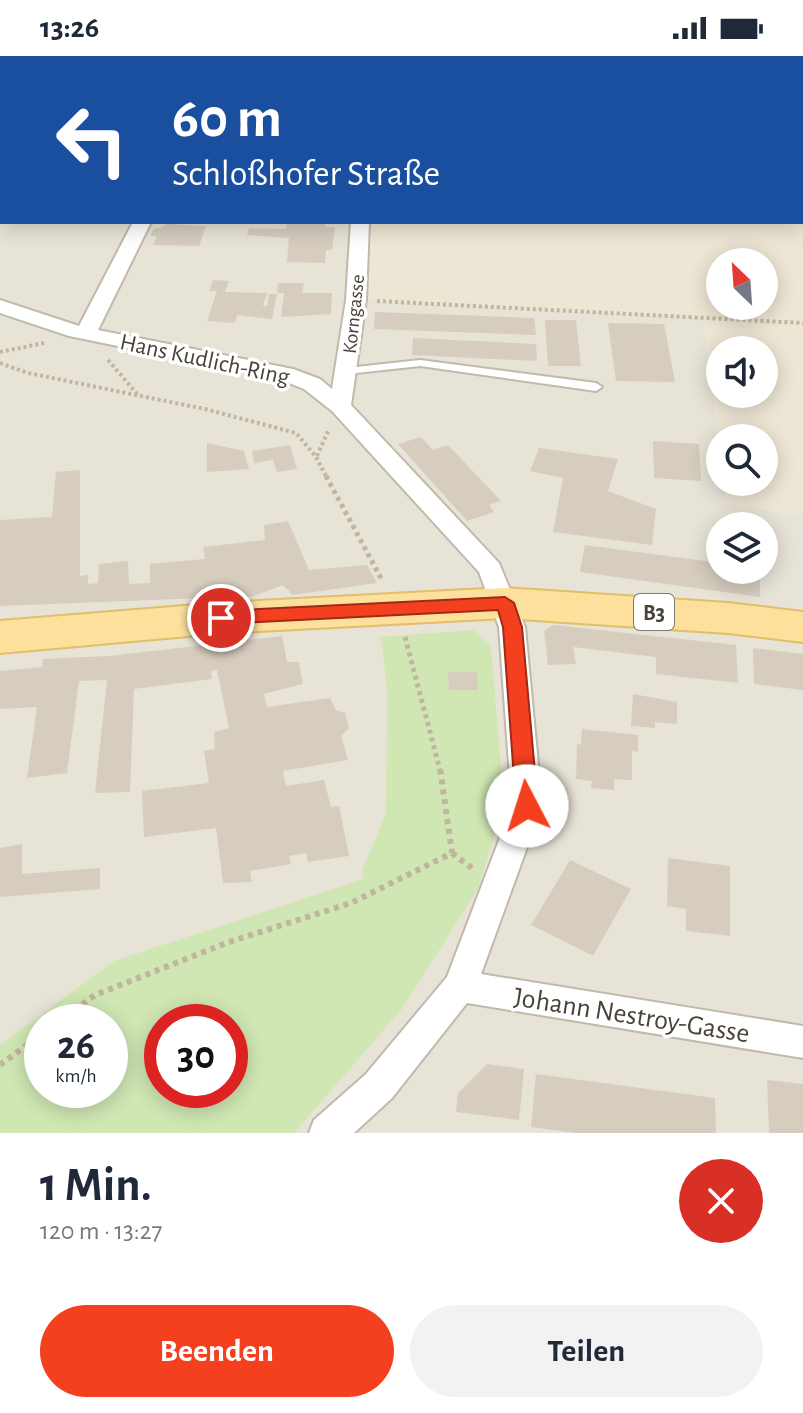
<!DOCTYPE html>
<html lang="de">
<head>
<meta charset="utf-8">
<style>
  body { margin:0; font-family:"Alegreya Sans",sans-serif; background:#f2f2f3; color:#1f2937; height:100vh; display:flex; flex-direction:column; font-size:30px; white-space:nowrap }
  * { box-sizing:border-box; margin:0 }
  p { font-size:26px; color:#747a83 }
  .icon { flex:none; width:44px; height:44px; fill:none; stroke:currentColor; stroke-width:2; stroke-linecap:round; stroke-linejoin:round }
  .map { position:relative; height:1077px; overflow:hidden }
  .details { display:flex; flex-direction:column; background:#fff; flex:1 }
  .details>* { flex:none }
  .guide { position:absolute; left:0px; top:0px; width:804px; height:168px; box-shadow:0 4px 20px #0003; background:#1a4fa0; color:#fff; overflow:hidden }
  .needle { width:52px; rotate:335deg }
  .fabs { position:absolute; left:706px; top:192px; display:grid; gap:16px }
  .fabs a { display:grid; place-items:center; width:72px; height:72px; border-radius:50%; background:#fff; box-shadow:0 4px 20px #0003; font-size:40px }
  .speed { position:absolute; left:24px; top:948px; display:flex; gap:16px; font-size:40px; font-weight:700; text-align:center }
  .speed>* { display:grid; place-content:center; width:104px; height:104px; border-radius:50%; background:#fff; box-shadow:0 4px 20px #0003; line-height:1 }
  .speed small { font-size:20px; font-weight:400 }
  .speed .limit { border:12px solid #d22; background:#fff; color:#111 }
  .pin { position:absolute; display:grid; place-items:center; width:68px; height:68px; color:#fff; margin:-34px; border:4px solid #fff; border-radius:50%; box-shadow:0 2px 8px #0007 }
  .me { position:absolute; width:88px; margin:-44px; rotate:355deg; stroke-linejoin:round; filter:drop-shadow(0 0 6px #0008) }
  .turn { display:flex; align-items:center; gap:28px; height:168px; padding:0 40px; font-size:36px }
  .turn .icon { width:104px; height:104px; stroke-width:2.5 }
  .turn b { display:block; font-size:56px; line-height:68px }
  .round { display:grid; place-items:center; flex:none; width:84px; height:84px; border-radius:42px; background:#f2f2f3 }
  .headline { display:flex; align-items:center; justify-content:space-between; height:136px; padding:0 40px }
  h1 { font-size:48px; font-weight:700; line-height:60px }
  .action { display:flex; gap:16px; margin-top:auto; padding:16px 40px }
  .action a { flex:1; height:92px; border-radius:48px; background:#f54020; color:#fff; font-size:32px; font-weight:700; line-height:92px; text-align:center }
  .action a+a { background:#f2f2f3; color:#1f2937 }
  .status { display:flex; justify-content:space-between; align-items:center; height:56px; padding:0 40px; background:#fff; direction:ltr }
  .status svg { height:22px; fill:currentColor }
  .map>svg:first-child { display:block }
  .residential { fill:#e8e3d7; fill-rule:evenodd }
  .education { fill:#ede6d4; fill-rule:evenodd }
  .green { fill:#d0e7b3; fill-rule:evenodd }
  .building { fill:#d6cdbf }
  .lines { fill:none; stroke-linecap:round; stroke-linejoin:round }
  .lane-casing { stroke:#c0b9ac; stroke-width:4 }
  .street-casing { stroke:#c0b9ac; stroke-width:4 }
  .primary-casing { stroke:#e1be6a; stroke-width:4 }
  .path-far2 { stroke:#c1b59d; stroke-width:4; stroke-dasharray:3 3; stroke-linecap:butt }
  .path-far1 { stroke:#c1b59d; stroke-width:5; stroke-dasharray:4 4; stroke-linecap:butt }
  .path { stroke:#c1b59d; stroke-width:6; stroke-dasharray:5 5; stroke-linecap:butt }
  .lane { fill:#fff; fill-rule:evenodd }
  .street { fill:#fff; fill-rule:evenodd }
  .primary { fill:#fce09b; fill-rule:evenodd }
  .route { fill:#f54020; stroke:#9f2a15; stroke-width:2 }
  .labels { text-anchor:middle; stroke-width:7; stroke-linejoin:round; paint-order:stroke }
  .far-street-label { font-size:20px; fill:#484238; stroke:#fff }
  .shield { fill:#fff; stroke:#7f7b74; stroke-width:2 }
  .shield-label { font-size:22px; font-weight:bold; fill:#484238 }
  .street-label { font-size:24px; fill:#484238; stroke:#fff }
  .near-street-label { font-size:28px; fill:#484238; stroke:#fff }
</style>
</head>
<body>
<div class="status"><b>13:26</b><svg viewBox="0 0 49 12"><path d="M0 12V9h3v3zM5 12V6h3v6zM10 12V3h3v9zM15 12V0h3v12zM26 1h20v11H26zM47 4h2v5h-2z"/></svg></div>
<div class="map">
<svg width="803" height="1077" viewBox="0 0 803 1077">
  <rect width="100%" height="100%" fill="#f4f1e9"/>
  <path class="residential" d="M0,0H479L2,2V166H360L356,244L703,261L720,393V426H724L727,447L803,460V1077H0ZM720,470H764V514H720ZM42,966H110V1034H42ZM162,966H230V1034H162Z"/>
  <path class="education" d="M803,41V460L727,448L724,426H764V382H720V393L703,261L356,244L360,166H802ZM720,206H764V250H720ZM720,294H764V338H720Z"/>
  <path class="green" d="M474,574L491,590L504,748L478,833L401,954L294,1077H0V989L114,905L363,823L362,814L386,758L387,635L382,587L378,581ZM42,966H110V1034H42ZM162,966H230V1034H162Z"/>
  <path class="building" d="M287,166H325V171H335L332,194H326L325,207L287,206L289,182L247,179L249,172L286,173Z
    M166,168L206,170L199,190L153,189L157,180H150L154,172H161Z
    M213,224L229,225L225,236L267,237L263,250H267L269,238H277L272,263L237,259L235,267L207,265L217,235H209Z
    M278,227H304L302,237H332L331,258L281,261L284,237H277Z
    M375,256L534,262L536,279L374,273Z
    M545,264H576L581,310H548Z
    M608,267L664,268L675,326L616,325Z
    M413,282L536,288L537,305L412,299Z
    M421,381L433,394L448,389L501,445L489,449L494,456L467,465L398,388Z
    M653,385L699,388L701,425L654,422Z
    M207,387L244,395L249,413L207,416Z
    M290,389L297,413L277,416L273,404L254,407L252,395Z
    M539,392L618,403L608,435L656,453L652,489L553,476L563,422L530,415Z
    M80,414V520L88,519V528L98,527L99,508L128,505L129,528L150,527V508L205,503L203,491L265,484L264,469L288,465L309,514L367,509L377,527L293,539L283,529L254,540L0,550V464L52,461L56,416Z
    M585,489L720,507V514H760V541L580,516Z
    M553,569L736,589L738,627L656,618V601L573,591L576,608L548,609L544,575Z
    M282,580L287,606H299L303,628L264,638L267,651L330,642L336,654L345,657L349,672L341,680L348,704L283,715L286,730L324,724L331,751L339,750L349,800L308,806L306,797L289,800L291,808L250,815L252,826L223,827L216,772L144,781L142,735L209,727L204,695L215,693L214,676L229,672L217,614L211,615L212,623L134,633L130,736L95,737L107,624L79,625L67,717L27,722L37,651L0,653V615L42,611L43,603L109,600Z
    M753,592L803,598V634L754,628Z
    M448,616H477L478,634H449Z
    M633,638L677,646V668L655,666V672L631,670Z
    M582,673L638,679V696L632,695V724L614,723V734L591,732L592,725L576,723L577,688L581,689Z
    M22,788V818L100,812V833L0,841V792Z
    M668,802L730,810V880L686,875V853L667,850Z
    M570,804L631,833L593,900L531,869Z
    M487,1008L524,1013L519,1064L456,1056L458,1037Z
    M536,1018L715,1042L716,1077H577L531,1071Z
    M767,1024L803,1028V1077H769Z"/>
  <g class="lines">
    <defs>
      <path id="lane" d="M420,304L596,327L602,331L596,335L420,310L347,318L341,315L347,312Z"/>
      <path id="street" d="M47,0H65L45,2Z
        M361,0H377V2H361Z
        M0,30H2V40H0Z
        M133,166H151L98,274L293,313L320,323L332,333L346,244L351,166H369L366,244L351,349L499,507L525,571L542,750L481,918L803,970V1002L467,947L392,1042L354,1077H309L314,1064L366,1018L447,921L512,750L499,571L479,516L332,355L304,333L279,323L69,280L0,257V244L79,270Z"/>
      <path id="primary" d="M505,532L728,547L803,556V586L728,577L505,562L221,577L0,597V565L221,547Z"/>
    </defs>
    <use href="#lane" class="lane-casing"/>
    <use href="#street" class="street-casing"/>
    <use href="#primary" class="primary-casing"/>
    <path class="path-far2" d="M377,245L803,267
      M0,296L44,287
      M108,304L138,339
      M0,307L28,317L205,353L296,377L316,401L327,422
      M317,400L329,373"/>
    <path class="path-far1" d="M326,420L382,524
      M405,581L440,714"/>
    <path class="path" d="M452,797L473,813
      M58,966L95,939L229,886L351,847L452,797L440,712
      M0,1009L42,978"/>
    <use href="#lane" class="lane"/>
    <use href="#street" class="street"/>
    <use href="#primary" class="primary"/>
  </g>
  <path class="route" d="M505,541L514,547L522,571L538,750L534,756L527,759L520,756L516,750L503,571L498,554L221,568L212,562L221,555Z"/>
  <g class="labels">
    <g class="far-street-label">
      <text transform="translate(353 258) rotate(-84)" y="7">Korngasse</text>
    </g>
    <rect class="shield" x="634" y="538" width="40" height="36" rx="6"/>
    <g class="shield-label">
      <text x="654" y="564">B3</text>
    </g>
    <g class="street-label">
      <text transform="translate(205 303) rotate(12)" y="8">Hans Kudlich-Ring</text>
    </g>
    <g class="near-street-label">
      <text transform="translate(632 958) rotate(9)" y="10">Johann Nestroy-Gasse</text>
    </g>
  </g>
</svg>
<div class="fabs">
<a><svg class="needle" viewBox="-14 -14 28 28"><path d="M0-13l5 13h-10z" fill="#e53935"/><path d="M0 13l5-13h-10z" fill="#747a83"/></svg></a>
<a><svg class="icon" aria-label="sound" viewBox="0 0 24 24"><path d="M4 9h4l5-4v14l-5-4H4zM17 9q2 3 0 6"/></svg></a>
<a><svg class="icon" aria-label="search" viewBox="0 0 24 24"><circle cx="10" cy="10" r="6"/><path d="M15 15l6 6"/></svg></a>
<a><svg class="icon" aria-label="layers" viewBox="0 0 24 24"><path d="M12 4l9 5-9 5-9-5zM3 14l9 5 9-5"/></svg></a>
</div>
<div class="speed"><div>26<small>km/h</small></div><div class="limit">30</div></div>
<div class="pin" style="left:221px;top:562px;background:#d93025"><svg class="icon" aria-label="arrive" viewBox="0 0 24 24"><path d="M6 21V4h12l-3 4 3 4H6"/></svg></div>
<svg class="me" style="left:527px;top:750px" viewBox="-20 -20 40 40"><circle r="19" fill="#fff"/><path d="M0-13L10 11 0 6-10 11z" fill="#f54020"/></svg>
<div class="guide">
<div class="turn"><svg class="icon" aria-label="left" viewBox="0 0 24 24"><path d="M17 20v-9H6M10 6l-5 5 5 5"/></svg><div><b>60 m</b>Schloßhofer Straße</div></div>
</div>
</div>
<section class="details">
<div class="headline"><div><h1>1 Min.</h1><p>120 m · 13:27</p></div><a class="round" style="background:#d93025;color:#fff"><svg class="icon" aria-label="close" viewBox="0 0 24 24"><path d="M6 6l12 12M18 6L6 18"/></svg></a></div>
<div class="action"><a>Beenden</a><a>Teilen</a></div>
</section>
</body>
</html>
